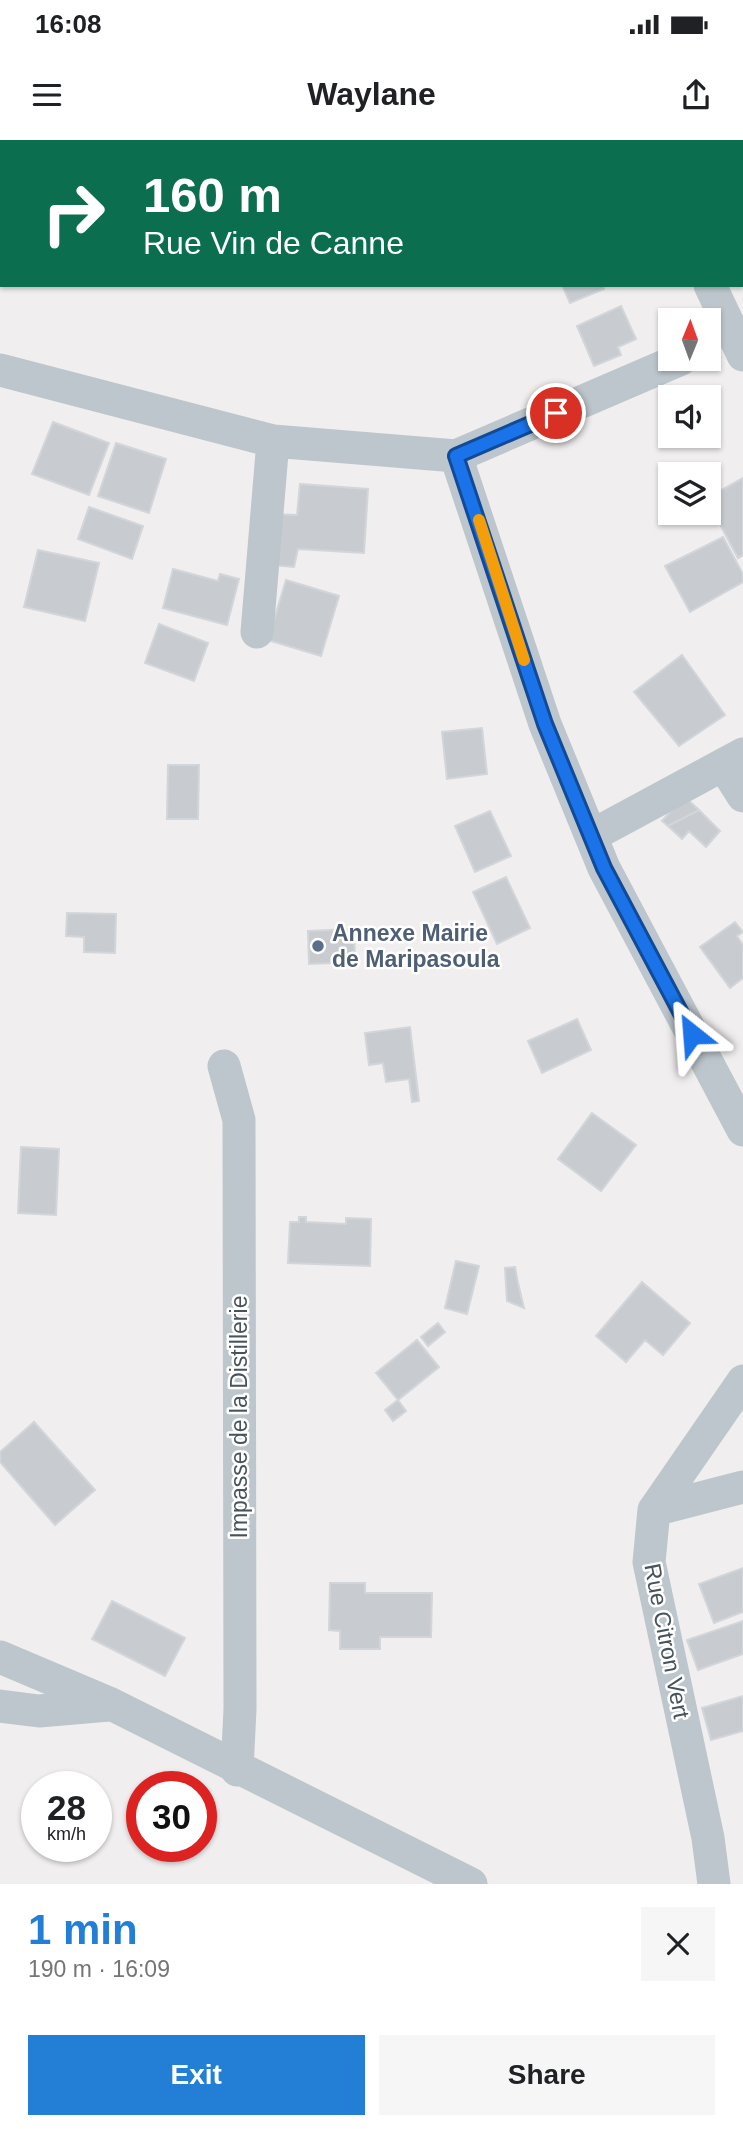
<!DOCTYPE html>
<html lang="en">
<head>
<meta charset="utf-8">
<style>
  body { margin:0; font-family:Arial,sans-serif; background:#f6f6f6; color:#202124; height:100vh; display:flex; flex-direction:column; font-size:26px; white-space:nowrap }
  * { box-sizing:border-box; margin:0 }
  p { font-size:23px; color:#757577 }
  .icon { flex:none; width:38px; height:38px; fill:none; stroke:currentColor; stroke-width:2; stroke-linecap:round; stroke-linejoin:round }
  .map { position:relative; height:1744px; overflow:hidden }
  .side { display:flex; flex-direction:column; background:#fff; flex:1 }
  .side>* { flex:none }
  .guide { position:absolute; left:0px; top:0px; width:744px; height:147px; box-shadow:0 2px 5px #0004; background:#0b6e4f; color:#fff; overflow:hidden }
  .needle { width:46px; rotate:1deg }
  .fabs { position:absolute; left:658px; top:168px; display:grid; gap:14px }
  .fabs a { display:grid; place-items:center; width:63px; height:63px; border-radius:0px; background:#fff; box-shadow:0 2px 5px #0004; font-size:35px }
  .speed { position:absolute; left:21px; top:1631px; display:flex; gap:14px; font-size:35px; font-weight:700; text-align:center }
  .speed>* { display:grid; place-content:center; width:91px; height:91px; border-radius:50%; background:#fff; box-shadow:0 2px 5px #0004; line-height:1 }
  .speed small { font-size:18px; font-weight:400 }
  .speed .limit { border:10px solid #d22; background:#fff; color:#111 }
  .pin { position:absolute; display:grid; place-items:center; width:60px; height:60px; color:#fff; margin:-30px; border:4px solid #fff; border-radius:50%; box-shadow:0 2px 7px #0007 }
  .me { position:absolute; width:77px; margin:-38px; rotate:332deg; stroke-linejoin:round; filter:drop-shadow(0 0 5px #0008) }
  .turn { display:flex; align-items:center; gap:24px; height:147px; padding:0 28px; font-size:32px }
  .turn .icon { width:91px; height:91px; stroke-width:2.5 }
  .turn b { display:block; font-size:49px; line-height:60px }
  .round { display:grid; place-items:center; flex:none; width:74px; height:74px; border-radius:0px; background:#f6f6f6 }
  .headline { display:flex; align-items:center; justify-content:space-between; height:119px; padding:0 28px }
  h1 { font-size:42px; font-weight:700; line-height:52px; color:#237ed6 }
  .primary-button { display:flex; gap:14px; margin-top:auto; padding:14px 28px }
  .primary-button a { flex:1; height:80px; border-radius:0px; background:#237ed6; color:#fff; font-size:28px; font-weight:700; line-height:80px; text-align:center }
  .primary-button a+a { background:#f6f6f6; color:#202124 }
  .status { display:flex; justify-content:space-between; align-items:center; height:49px; padding:0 35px; background:#fff; direction:ltr }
  .status svg { height:19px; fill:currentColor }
  header { display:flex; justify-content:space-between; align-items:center; height:91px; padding:0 28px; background:#fff; font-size:32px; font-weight:700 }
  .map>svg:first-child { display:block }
  .green { fill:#beeccd }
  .building { fill:#c8ccd0; stroke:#d2d5d9; stroke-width:2 }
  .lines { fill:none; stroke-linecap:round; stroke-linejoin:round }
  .minor { stroke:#bdc6cc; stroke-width:33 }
  .route-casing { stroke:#114b97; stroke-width:18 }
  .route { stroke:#1a73e8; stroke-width:12 }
  .slow { stroke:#f59e0b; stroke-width:12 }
  .service-dot { fill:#5c6f8a; stroke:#fff; stroke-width:2.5 }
  .labels { text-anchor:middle; stroke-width:5; stroke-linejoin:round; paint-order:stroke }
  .service-label { font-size:23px; font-weight:bold; fill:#4e5e75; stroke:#fff; text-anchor:start }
  .street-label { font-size:23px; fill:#47535a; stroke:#fff }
</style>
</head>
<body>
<div class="status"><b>16:08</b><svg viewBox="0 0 49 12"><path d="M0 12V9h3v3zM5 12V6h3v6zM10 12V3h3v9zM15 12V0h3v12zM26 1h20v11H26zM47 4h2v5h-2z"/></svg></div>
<header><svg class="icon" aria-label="menu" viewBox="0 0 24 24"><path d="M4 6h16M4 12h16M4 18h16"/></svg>Waylane<svg class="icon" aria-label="share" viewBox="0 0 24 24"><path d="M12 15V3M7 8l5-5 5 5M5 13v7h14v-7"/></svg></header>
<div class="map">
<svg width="743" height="1744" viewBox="0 0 743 1744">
  <rect width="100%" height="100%" fill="#f0eeee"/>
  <path class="green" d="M52,0H594L51,2Z"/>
  <path class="building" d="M562,145H603L604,149L570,163Z
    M621,166L636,199L618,207L621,215L594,226L577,186Z
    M53,282L109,303L89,355L32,334Z
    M116,303L166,319L149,373L98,356Z
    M743,338V415L738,418L709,364V357Z
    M300,344L368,349L364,413L298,409L294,427L271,425L272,374L297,375Z
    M89,367L143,386L132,419L78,399Z
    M723,397L743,434V442L690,472L665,426Z
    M38,410L99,423L85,481L24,467Z
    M173,429L218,441L220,434L239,439L227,485L163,468Z
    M286,440L339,456L321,516L268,500Z
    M159,484L208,503L194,541L145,523Z
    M682,515L725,575L679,606L634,552Z
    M482,588L487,634L447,639L442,592Z
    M168,625H199L198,679H167Z
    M684,656L699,670L668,686L662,681Z
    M699,670L720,691L706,707L689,691L682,699L668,686Z
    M490,671L511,716L475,732L455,686Z
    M506,737L530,788L497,804L473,752Z
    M67,773L116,774L115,813L84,812V797L66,796Z
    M735,782L743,792L737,796L743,805V838L730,848L700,807Z
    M354,789L355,822L309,824L308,791Z
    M577,879L591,910L542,933L528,901Z
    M410,887L419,961L412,962L409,939L386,942L383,923L369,925L365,893Z
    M592,973L636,1005L601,1051L558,1019Z
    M21,1007L59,1009L56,1075L18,1073Z
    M299,1077H306V1082L346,1084V1078L371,1079L370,1126L288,1123L290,1082H299Z
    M456,1121L479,1126L467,1174L445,1168Z
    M515,1127L518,1143L524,1168L507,1161L505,1128Z
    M642,1142L690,1183L663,1215L645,1200L626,1222L596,1196Z
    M438,1183L445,1192L428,1206L421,1197Z
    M417,1200L439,1227L398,1260L376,1233Z
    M398,1260L406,1271L393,1281L385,1270Z
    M34,1282L95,1350L55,1385L0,1322V1312Z
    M743,1428V1472L714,1483L699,1444Z
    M330,1443H365V1453H432L431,1497H380V1509H340V1491L329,1490Z
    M112,1461L185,1498L165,1536L92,1499Z
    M743,1481V1514L698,1530L687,1500Z
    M743,1556V1591L711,1600L702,1568Z"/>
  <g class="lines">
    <path class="minor" d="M644,0V2
      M710,145L743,215
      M0,230L273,301L456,316
      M456,316L545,584L604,728L743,990
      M456,316L681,219
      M257,492L273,301
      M724,626L743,656
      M591,696L743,614
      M224,926L239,980L240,1569L237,1630
      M654,1370L743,1347
      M0,1517L111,1564L471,1744
      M0,1566L39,1571L109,1565
      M714,1744L708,1698L649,1422L654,1370L743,1241"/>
  </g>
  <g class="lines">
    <defs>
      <path id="route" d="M556,273L456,316L545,584L604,728L692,894"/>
    </defs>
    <use href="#route" class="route-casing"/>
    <use href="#route" class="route"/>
    <path class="slow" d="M479,380L524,520"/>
  </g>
  <circle class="service-dot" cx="318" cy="806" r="7"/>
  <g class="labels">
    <g class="service-label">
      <text x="332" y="801">Annexe Mairie<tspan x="332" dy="26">de Maripasoula</tspan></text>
    </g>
    <g class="street-label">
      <text transform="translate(239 1277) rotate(-90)" y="8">Impasse de la Distillerie</text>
      <text transform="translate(667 1501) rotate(79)" y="8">Rue Citron Vert</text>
    </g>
  </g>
</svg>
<div class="fabs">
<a><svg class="needle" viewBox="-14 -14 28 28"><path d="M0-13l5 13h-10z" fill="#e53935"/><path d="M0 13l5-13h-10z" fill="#757577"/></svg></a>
<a><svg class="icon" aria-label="sound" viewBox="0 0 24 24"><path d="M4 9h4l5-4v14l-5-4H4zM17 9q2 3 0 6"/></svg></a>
<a><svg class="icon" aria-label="layers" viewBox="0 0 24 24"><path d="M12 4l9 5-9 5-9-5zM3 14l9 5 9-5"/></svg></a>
</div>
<div class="speed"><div>28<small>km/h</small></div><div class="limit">30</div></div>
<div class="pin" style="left:556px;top:273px;background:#d93025"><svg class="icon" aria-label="arrive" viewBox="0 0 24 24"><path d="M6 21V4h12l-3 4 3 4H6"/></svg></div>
<svg class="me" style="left:692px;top:894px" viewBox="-20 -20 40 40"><path d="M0-17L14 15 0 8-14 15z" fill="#1a73e8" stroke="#fff" stroke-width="4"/></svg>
<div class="guide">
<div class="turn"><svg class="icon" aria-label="right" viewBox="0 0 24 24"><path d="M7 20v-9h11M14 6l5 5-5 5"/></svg><div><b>160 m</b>Rue Vin de Canne</div></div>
</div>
</div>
<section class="side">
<div class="headline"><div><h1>1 min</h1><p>190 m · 16:09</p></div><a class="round"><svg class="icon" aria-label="close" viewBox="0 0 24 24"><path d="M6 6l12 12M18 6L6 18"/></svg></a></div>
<div class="primary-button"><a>Exit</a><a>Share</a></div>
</section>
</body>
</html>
